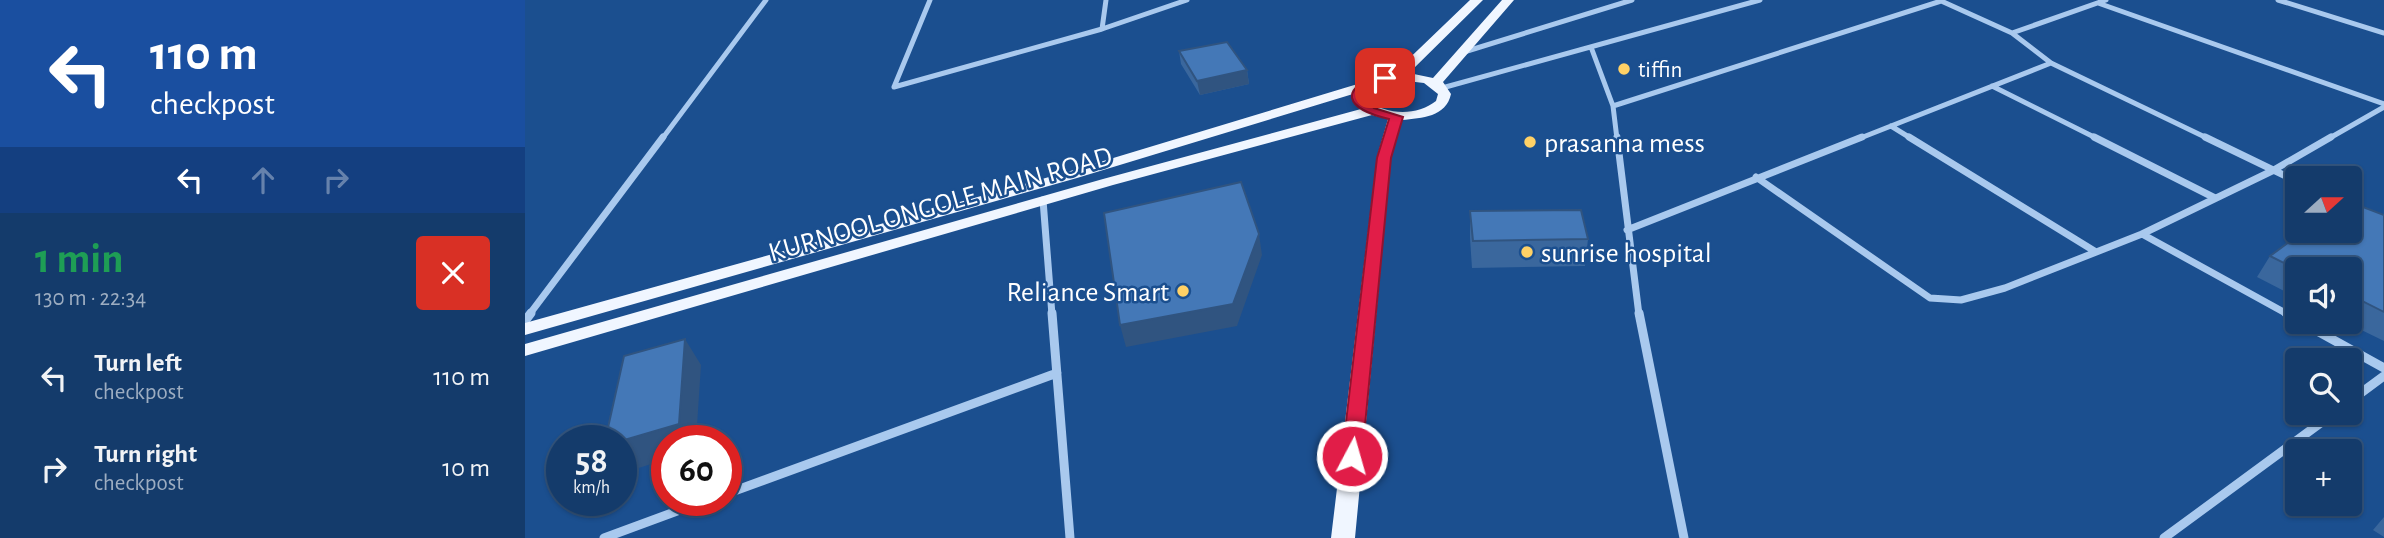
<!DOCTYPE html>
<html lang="en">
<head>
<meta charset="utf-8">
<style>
  body { margin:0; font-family:"Alegreya Sans",sans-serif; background:#214673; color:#f1f3f6; height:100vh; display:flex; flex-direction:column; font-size:26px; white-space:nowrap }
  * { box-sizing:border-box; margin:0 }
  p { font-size:23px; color:#9dadc1 }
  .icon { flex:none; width:38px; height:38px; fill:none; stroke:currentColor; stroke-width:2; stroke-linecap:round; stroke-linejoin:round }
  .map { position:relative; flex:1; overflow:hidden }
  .side { display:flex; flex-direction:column; background:#143b6b; width:525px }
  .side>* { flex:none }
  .hud { background:#1a4fa0; color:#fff; overflow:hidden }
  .needle { width:46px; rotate:69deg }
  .fabs { position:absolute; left:1760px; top:166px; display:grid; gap:14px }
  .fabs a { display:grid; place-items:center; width:77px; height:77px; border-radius:7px; background:#143b6b; box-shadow:0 2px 5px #0004,0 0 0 2px #33557e; font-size:35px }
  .speed { position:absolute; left:21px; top:425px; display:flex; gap:14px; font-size:35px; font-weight:700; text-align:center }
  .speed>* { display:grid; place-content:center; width:91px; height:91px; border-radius:50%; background:#143b6b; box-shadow:0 2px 5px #0004,0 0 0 2px #33557e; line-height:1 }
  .speed small { font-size:18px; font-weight:400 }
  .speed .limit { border:10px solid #d22; background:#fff; color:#111 }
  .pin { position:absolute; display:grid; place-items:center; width:60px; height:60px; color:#fff; margin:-30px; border-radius:14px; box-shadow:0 4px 10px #0006 }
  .me { position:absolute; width:77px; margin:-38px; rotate:6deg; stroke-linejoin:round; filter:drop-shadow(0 0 5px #0008) }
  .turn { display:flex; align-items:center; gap:24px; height:147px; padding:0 35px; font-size:32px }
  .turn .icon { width:91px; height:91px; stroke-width:2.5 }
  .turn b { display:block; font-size:49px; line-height:60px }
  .lanes { display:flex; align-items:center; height:66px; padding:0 35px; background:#0003; justify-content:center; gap:35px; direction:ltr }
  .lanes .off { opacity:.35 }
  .round { display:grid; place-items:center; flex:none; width:74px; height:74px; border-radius:7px; background:#214673 }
  .headline { display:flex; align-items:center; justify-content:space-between; height:119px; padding:0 35px }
  h1 { font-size:42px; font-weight:700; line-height:52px; color:#1e9e55 }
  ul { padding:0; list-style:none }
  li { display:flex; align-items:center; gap:21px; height:91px; padding:0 35px }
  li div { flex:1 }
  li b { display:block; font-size:26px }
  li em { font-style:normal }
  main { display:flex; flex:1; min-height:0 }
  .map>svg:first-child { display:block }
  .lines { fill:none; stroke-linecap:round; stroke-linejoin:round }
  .street-far2 { stroke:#a9c9ee; stroke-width:5 }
  .street-far1 { stroke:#a9c9ee; stroke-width:7 }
  .street { stroke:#a9c9ee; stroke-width:9 }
  .primary { fill:#f0f6ff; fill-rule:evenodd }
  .wall { fill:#3a679d }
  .shaded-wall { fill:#305480 }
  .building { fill:#4478b7; stroke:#305480; stroke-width:2 }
  .route { fill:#e11d48; stroke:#92132f; stroke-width:2 }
  .poi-dot { fill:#ffd166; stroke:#1b4f8f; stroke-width:2.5 }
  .labels { text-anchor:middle; stroke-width:5; stroke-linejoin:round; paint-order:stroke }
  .far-poi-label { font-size:23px; fill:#fff; stroke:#1b4f8f; text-anchor:start }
  .poi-label { font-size:28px; fill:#fff; stroke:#1b4f8f; text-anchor:start }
  .street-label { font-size:28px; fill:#fff; stroke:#1b4f8f }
</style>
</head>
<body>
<main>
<section class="side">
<div class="hud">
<div class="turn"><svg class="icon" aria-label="left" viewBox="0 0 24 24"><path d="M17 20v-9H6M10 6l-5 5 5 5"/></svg><div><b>110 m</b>checkpost</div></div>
<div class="lanes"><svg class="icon" aria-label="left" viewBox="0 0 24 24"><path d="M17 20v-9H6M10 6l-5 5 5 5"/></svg><svg class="icon off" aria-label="ahead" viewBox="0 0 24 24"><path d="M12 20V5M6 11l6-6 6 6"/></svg><svg class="icon off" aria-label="right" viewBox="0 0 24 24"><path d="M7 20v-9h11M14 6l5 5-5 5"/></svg></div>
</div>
<div class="headline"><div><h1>1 min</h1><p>130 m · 22:34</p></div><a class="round" style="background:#d93025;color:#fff"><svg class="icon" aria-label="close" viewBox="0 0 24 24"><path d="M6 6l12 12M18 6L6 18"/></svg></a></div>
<ul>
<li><svg class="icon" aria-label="left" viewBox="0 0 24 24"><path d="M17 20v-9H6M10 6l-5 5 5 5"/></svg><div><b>Turn left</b><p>checkpost</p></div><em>110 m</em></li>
<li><svg class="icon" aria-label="right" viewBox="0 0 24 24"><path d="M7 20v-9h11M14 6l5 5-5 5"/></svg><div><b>Turn right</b><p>checkpost</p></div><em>10 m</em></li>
</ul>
</section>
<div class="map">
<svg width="1859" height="538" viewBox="0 0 1859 538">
  <rect width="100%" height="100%" fill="#1b4f8f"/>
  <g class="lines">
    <path class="street-far2" d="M1414,0L1487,33L1526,63L1684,139
      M1753,0L1859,33
      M1573,3L1859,104
      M577,29L581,0
      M1487,33L1581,0
      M1066,47L1088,106L1092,139
      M939,52L1107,0
      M1467,86L1573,139
      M369,87L577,29L662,0
      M369,87L405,0
      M917,88L1235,0
      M1088,106L1416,1
      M1366,126L1387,139
      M137,139L241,0
      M1333,139L1526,63
      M1803,139L1859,107"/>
    <path class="street-far1" d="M1092,137L1114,315
      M1384,137L1571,252
      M1569,137L1690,198
      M1680,137L1773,182
      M1231,177L1405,298L1436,300L1480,288L1617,234
      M518,200L527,315
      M1102,230L1337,137
      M4,315L138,137
      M1764,315L1617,234L1747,171L1806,137"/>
    <path class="street" d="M527,313L545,538
      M1114,313L1159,538
      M1761,313L1773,320
      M0,321L6,313
      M1776,322L1859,368
      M1825,401L1859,376
      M201,494L532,373
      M79,538L182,500
      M1639,538L1809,413"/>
    <path class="primary" d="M945,0H958L884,73L908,78L977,0H989L918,82L926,94C921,117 897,118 877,120L866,157L830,538H806L852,157L863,119L847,115L588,185L0,356V344L578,179L836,109L830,103L828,94L552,178L0,335V323L542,172L869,73ZM873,80L899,83L913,94L911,101C892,116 862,115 843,101L841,95C847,84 861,82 873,80Z"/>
  </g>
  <path class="wall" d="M654,51L722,70L724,84L675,95L656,64Z
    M945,211L1063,239L1060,266L947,268L945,238Z
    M1859,215V341L1820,322H1825V270H1773V298L1732,277L1745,256Z
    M1859,517V537L1848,530Z"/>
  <path class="shaded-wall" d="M722,70L724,84L675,95L672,81Z
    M734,234L737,255L712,326L601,347L595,325Z
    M160,339L176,365L171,441H142V459L98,473L96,471V441Z"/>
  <path class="building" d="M702,42L722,70L672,81L654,51Z
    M716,182L734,234L708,304L595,325L579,213Z
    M1825,202L1859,215V312L1825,295V270H1773L1745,256L1779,231H1825Z
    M1056,210L1063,239L948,241L945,211Z
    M160,339L154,424L96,441H80L99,356Z"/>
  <path class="route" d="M860,74L866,78L865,80L844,89L839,99L849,108L878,117L866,158L837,456L834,462L827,464L820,462L817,456L852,158L864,119C820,109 811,88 860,74Z"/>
  <g class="poi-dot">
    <circle cx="1099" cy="69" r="7"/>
    <circle cx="1005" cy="142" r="7"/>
    <circle cx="1002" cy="252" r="7"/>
    <circle cx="658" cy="291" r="7"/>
  </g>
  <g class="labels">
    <g class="far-poi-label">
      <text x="1113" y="77">tiffin</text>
    </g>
    <g class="poi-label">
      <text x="1019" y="152">prasanna mess</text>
      <text x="1016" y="262">sunrise hospital</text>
      <text x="644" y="301" text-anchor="end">Reliance Smart</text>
    </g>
    <g class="street-label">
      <text transform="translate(415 203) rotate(-16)" y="10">KURNOOL ONGOLE MAIN ROAD</text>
    </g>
  </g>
</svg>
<div class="fabs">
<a><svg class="needle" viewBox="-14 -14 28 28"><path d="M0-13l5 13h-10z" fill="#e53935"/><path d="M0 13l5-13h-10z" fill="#9dadc1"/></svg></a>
<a><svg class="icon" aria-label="sound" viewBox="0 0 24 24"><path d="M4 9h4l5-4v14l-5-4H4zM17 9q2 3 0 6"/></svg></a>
<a><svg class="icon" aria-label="search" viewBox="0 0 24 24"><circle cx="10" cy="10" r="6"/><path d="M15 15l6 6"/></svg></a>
<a>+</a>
</div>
<div class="speed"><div>58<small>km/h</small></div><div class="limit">60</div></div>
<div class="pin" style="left:860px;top:78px;background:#d93025"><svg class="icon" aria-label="arrive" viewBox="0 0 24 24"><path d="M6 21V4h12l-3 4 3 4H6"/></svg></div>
<svg class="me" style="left:827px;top:456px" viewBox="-20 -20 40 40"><circle r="17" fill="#e11d48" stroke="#fff" stroke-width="3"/><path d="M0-11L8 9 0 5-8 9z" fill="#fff"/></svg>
</div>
</main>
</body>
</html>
